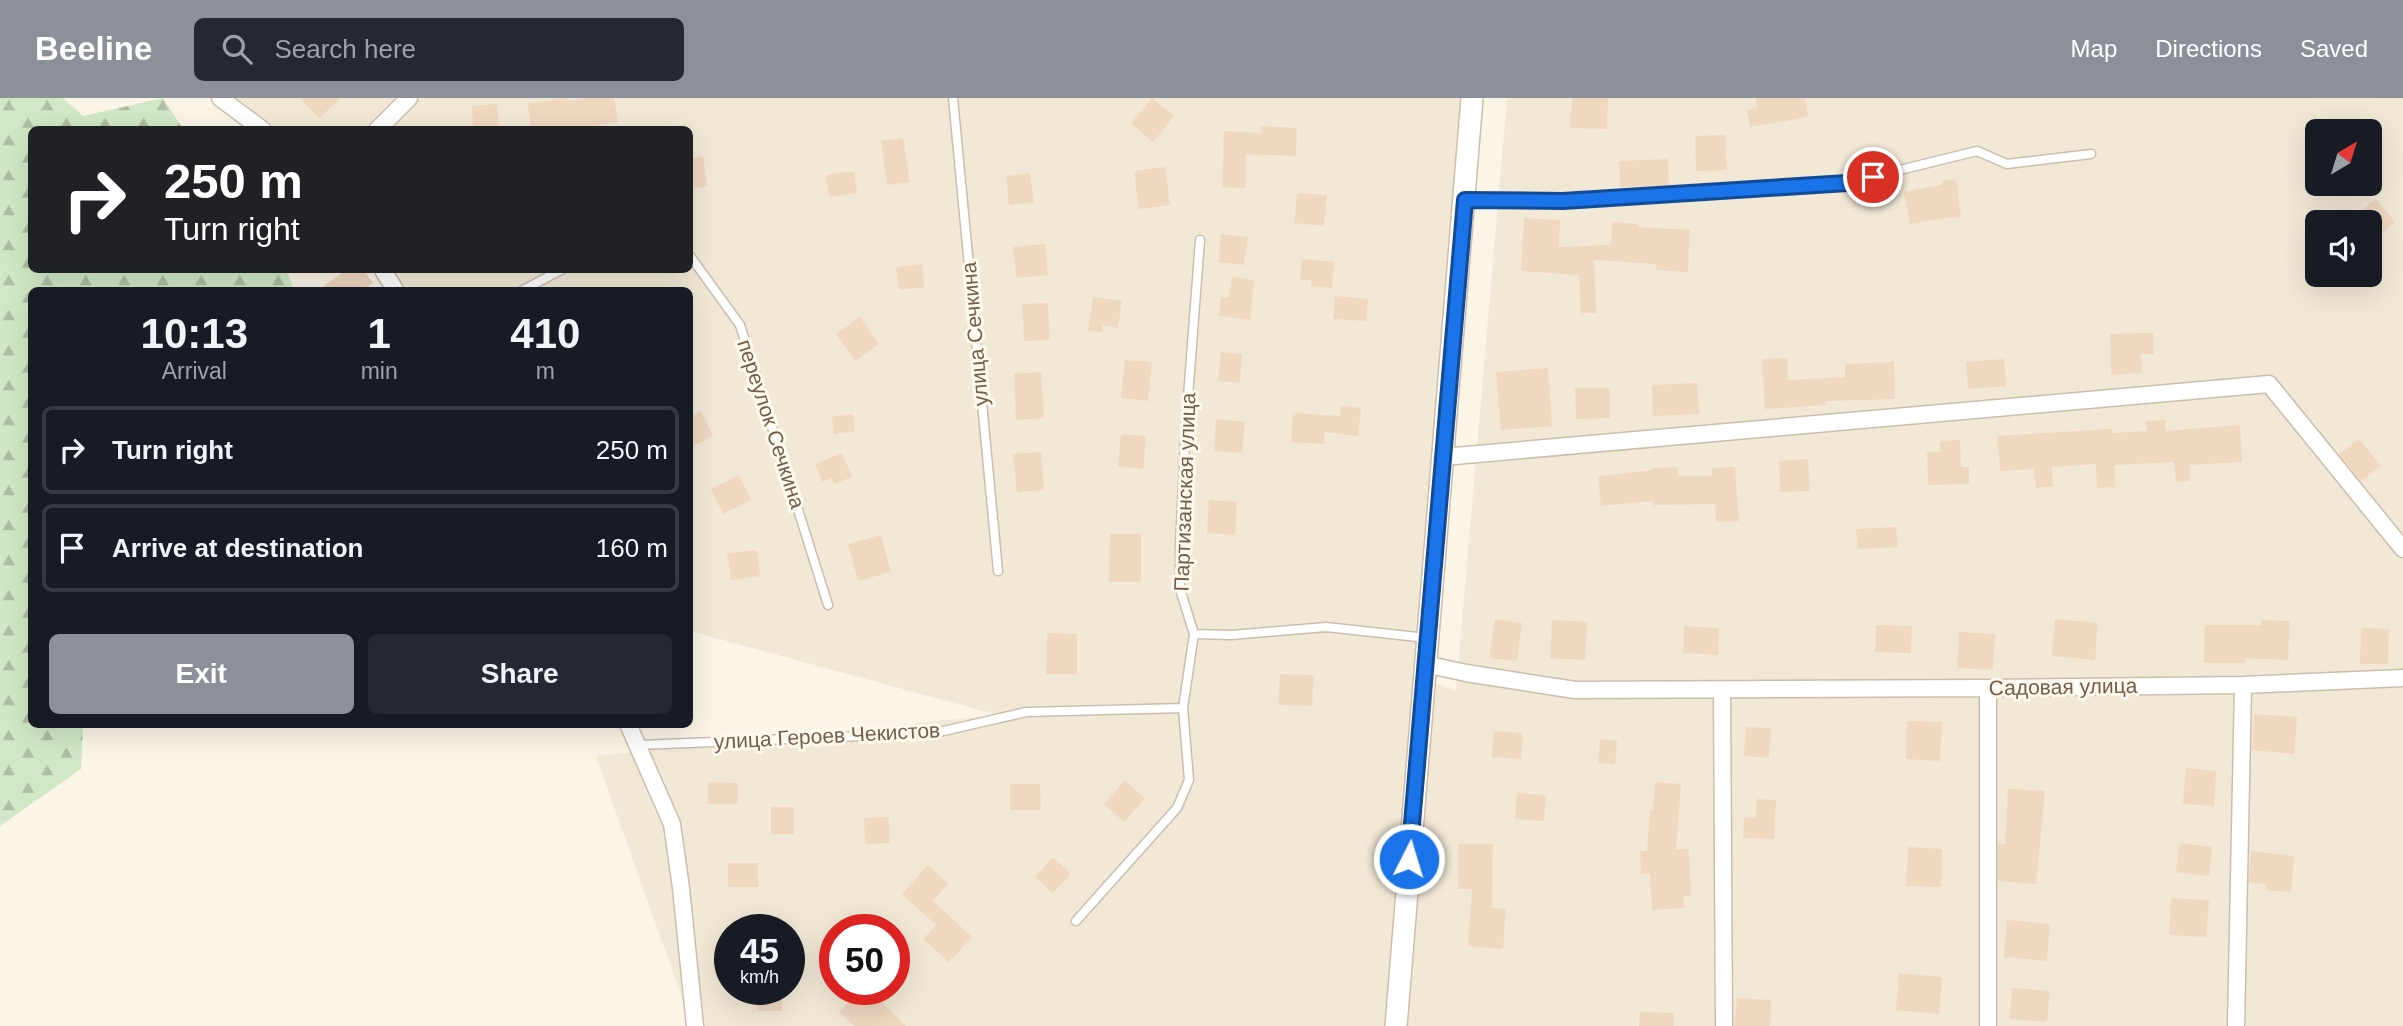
<!DOCTYPE html>
<html lang="en">
<head>
<meta charset="utf-8">
<style>
  body { margin:0; font-family:Helvetica,sans-serif; background:#242831; color:#f1f3f6; height:100vh; display:flex; flex-direction:column; font-size:26px; white-space:nowrap }
  * { box-sizing:border-box; margin:0 }
  p { font-size:23px; color:#9ea1a6 }
  .icon { flex:none; width:38px; height:38px; fill:none; stroke:currentColor; stroke-width:2; stroke-linecap:round; stroke-linejoin:round }
  .map { position:relative; flex:1; overflow:hidden }
  .side { position:absolute; left:28px; top:189px; width:665px; height:441px; display:flex; flex-direction:column; background:#171b24; border-radius:10px; box-shadow:0 7px 28px #0002 }
  .side>* { flex:none }
  .guide { position:absolute; left:28px; top:28px; width:665px; height:147px; border-radius:10px; box-shadow:0 7px 28px #0002; background:#202124; color:#fff; overflow:hidden }
  .needle { width:46px; rotate:38deg }
  .controls { position:absolute; left:2305px; top:21px; display:grid; gap:14px }
  .controls a { display:grid; place-items:center; width:77px; height:77px; border-radius:10px; background:#171b24; box-shadow:0 7px 28px #0002; font-size:35px }
  .speed { position:absolute; left:714px; top:816px; display:flex; gap:14px; font-size:35px; font-weight:700; text-align:center }
  .speed>* { display:grid; place-content:center; width:91px; height:91px; border-radius:50%; background:#171b24; box-shadow:0 7px 28px #0002; line-height:1 }
  .speed small { font-size:18px; font-weight:400 }
  .speed .limit { border:10px solid #d22; background:#fff; color:#111 }
  .pin { position:absolute; display:grid; place-items:center; width:60px; height:60px; color:#fff; margin:-30px; border:4px solid #fff; border-radius:50%; box-shadow:0 2px 7px #0007 }
  .me { position:absolute; width:77px; margin:-38px; rotate:5deg; stroke-linejoin:round; filter:drop-shadow(0 0 5px #0008) }
  .turn { display:flex; align-items:center; gap:24px; height:147px; padding:0 21px; font-size:32px }
  .turn .icon { width:91px; height:91px; stroke-width:2.5 }
  .turn b { display:block; font-size:49px; line-height:60px }
  .eta { display:flex; justify-content:space-evenly; align-items:center; height:119px; text-align:center }
  .eta b { font-size:42px; font-weight:700; line-height:49px }
  .primary-button { display:flex; gap:14px; margin-top:auto; padding:14px 21px }
  .primary-button a { flex:1; height:80px; border-radius:10px; background:#8c9099; color:#fff; font-size:28px; font-weight:700; line-height:80px; text-align:center }
  .primary-button a+a { background:#242831; color:#f1f3f6 }
  ul { padding:0; list-style:none }
  li { display:flex; align-items:center; gap:21px; height:88px; margin:0 14px 10px; padding:0 7px; border:4px solid #363941; border-radius:10px }
  li div { flex:1 }
  li b { display:block; font-size:26px }
  li em { font-style:normal }
  header { display:flex; align-items:center; gap:42px; box-sizing:border-box; height:98px; padding:0 35px; background:#8c9099; color:#fff }
  header strong { font-size:33px }
  nav { display:flex; gap:38px; margin-inline-start:auto; font-size:24px }
  .search { width:490px; height:63px; background:#242831; display:flex; align-items:center; gap:18px; box-sizing:border-box; padding:0 24px; border-radius:10px; color:#9ea1a6; font-size:26px }
  .map>svg:first-child { display:block }
  .residential { fill:#f2e8d6; fill-rule:evenodd }
  .forest { fill:url(#forest-firs) }
  .building { fill:#efd7c0 }
  .lines { fill:none; stroke-linecap:round; stroke-linejoin:round }
  .service-casing { stroke:#ccbeae; stroke-width:11 }
  .minor-casing { stroke:#ccbeae; stroke-width:19 }
  .secondary-casing { stroke:#cfbeab; stroke-width:24 }
  .service { stroke:#fff; stroke-width:8 }
  .minor { stroke:#fff; stroke-width:16 }
  .secondary { stroke:#fff; stroke-width:21 }
  .route-casing { stroke:#114b97; stroke-width:18 }
  .route { stroke:#1a73e8; stroke-width:12 }
  .labels { text-anchor:middle; stroke-width:6; stroke-linejoin:round; paint-order:stroke }
  .street-label { font-size:21px; fill:#735e4d; stroke:#fef9ed }
</style>
</head>
<body>
<header>
<strong>Beeline</strong>
<div class="search"><svg class="icon" aria-label="search" viewBox="0 0 24 24"><circle cx="10" cy="10" r="6"/><path d="M15 15l6 6"/></svg>Search here</div>
<nav><a>Map</a><a>Directions</a><a>Saved</a></nav>
</header>
<div class="map">
<svg width="2403" height="928" viewBox="0 0 2403 928">
  <defs>
    <pattern id="forest-firs" width="22" height="20" patternUnits="userSpaceOnUse" patternTransform="scale(1.75)"><rect width="22" height="20" fill="#d1e8c6"/><path d="M5 1l3.5 6h-7zM16 11l3.5 6h-7z" fill="#aebfa3"/></pattern>
  </defs>
  <rect width="100%" height="100%" fill="#fbf5e7"/>
  <path class="residential" d="M230,0H1466L1436,364L1413,577L1456,593L1507,0H2403V928H692L596,658L998,617L690,533V192H399L387,172H690V32L274,31ZM2317,33H2370V86H2317ZM2317,124H2370V177H2317ZM730,831H789V891H730ZM835,831H894V891H835Z"/>
  <path class="forest" d="M0,0H63L83,18L163,0L183,31L32,32V172H286L294,191L297,192H32V626L83,627L81,671L0,728Z"/>
  <path class="building" d="M300,0H341L319,20Z
    M568,0V3L587,0H614L618,24L568,32H531L528,5Z
    M1152,0L1174,18L1153,44L1131,25Z
    M1572,0H1608L1607,31L1570,30Z
    M1756,0H1805L1808,19L1750,29L1747,12L1757,10Z
    M497,6L499,31L473,32L472,8Z
    M1261,28L1297,30L1296,58L1246,56L1245,90L1222,89L1224,33L1261,35Z
    M1725,37L1727,72L1696,73L1695,38Z
    M903,40L910,84L887,87L881,43Z
    M703,59L707,88L690,91V61Z
    M1668,61L1669,87L1620,89L1619,63Z
    M1165,69L1170,107L1139,111L1134,73Z
    M854,73L857,95L829,99L826,77Z
    M1030,75L1034,104L1009,107L1006,78Z
    M1956,81L1961,119L1946,120L1910,126L1904,94L1942,87L1941,83Z
    M1297,95L1327,97L1324,128L1294,125Z
    M2376,101L2395,124L2370,144V124H2346Z
    M1524,120L1560,122L1559,149L1611,147L1612,124L1637,126V129L1690,132L1688,174L1656,172V166L1594,162L1596,215H1581L1579,177L1521,173Z
    M1221,136L1248,139L1244,167L1218,164Z
    M1045,146L1048,177L1016,180L1013,149Z
    M1302,161L1334,164L1332,190L1311,188V182L1300,181Z
    M922,166L924,189L899,192L896,169Z
    M346,172H363L373,185L363,192H318Z
    M1232,179L1254,182L1250,222L1219,218L1221,199L1229,200Z
    M1335,198L1368,201L1366,223L1333,221Z
    M1093,199L1122,203L1118,230L1103,227L1102,234L1088,232Z
    M1048,205L1050,242L1024,243L1022,206Z
    M860,219L879,246L855,263L836,236Z
    M2153,235L2154,256H2141L2142,275L2111,277L2110,236Z
    M1221,254L1242,256L1240,285L1218,283Z
    M1787,260L1788,282L1845,279V266L1894,264L1895,301L1826,303V307L1765,311L1762,261Z
    M2004,261L2006,288L1968,291L1966,264Z
    M1125,262L1152,264L1148,303L1121,300Z
    M1548,270L1552,328L1501,332L1496,274Z
    M1041,274L1044,320L1016,322L1014,276Z
    M1697,285L1699,316L1653,318L1652,287Z
    M1575,290H1610V320L1576,321Z
    M1341,308L1361,310L1358,338L1325,334L1324,346L1291,344L1293,315L1340,318Z
    M701,313L713,338L690,349V319Z
    M853,316L855,333L834,336L832,319Z
    M1216,321L1245,324L1242,355L1214,353Z
    M2165,322L2166,333L2240,327L2242,364L2189,367L2190,383L2176,384L2174,364L2114,367L2115,389L2097,390L2096,366L2052,369L2053,388L2036,390L2034,371L2000,373L1997,338L2112,331V335L2147,333L2146,323Z
    M1121,336L1146,338L1143,371L1118,368Z
    M2359,341L2381,368L2361,383L2339,356Z
    M1960,342L1961,369H1969V386L1928,387L1927,354H1940V343Z
    M1041,354L1044,392L1017,394L1013,356Z
    M842,355L852,379L834,386L832,380L822,384L815,366Z
    M1808,361L1810,393L1780,394L1779,363Z
    M1678,369V378H1712V370L1735,369L1739,423L1716,424L1715,406L1653,407V403L1601,408L1598,378L1653,372V370Z
    M739,377L751,402L723,416L711,391Z
    M1209,402L1237,404L1235,437L1207,435Z
    M1896,429L1898,449L1858,451L1856,431Z
    M1110,436H1141V484H1109Z
    M881,437L891,474L858,483L848,446Z
    M757,452L760,478L731,482L727,455Z
    M1495,521L1522,525L1517,563L1489,560Z
    M2055,521L2098,525L2095,562L2052,558Z
    M1552,522L1587,524L1585,562L1550,560Z
    M2261,522L2290,523L2288,562L2245,560V565H2204L2205,527H2261Z
    M1876,527L1912,528L1911,555L1875,554Z
    M1684,528L1719,530L1718,557L1683,555Z
    M2361,530L2389,531L2388,566H2360Z
    M1959,534L1995,536L1993,572L1957,570Z
    M1047,535L1077,536V576H1046Z
    M1280,576L1314,577L1312,608L1278,607Z
    M2254,616L2297,619L2294,656L2252,652Z
    M1907,623L1942,624L1940,663L1906,661Z
    M1746,629L1771,630L1769,660L1744,658Z
    M1494,633L1523,635L1521,661L1492,659Z
    M1600,641L1617,643L1615,666L1598,665Z
    M2186,670L2216,673L2214,708L2183,706Z
    M1125,682L1145,701L1124,724L1104,706Z
    M708,684L738,685V706H708Z
    M1655,684L1681,686L1676,751H1689L1691,797L1683,798L1684,810L1652,812L1650,776H1641L1640,753H1647L1650,711L1653,712Z
    M1010,686H1040L1041,712H1010Z
    M2008,691L2045,693L2036,786L1998,783V745L2005,746Z
    M1517,695L1546,697L1544,723L1515,721Z
    M1757,701L1776,702L1774,741L1743,740L1744,719L1756,720Z
    M771,709H794V736H771Z
    M889,719L890,745L865,746L864,720Z
    M2180,745L2212,749L2209,778L2176,774Z
    M1459,746H1493L1492,810L1506,811L1503,851L1468,848L1472,791H1458Z
    M1908,749L1942,751L1941,789L1906,788Z
    M2251,753L2294,758L2291,794L2265,792L2266,786L2249,784Z
    M1053,759L1071,776L1053,795L1035,779Z
    M728,765H758V789H728Z
    M928,767L948,786L933,803L972,839L949,864L923,841L936,827L902,796Z
    M2171,800L2209,802L2206,839L2169,837Z
    M2007,822L2050,826L2047,863L2004,859Z
    M1899,875L1942,879L1939,916L1896,912Z
    M2012,890L2050,893L2047,924L2010,921Z
    M757,891H782V913H757Z
    M860,891H868L906,928H854L839,914Z
    M1737,900L1771,902L1770,928H1735Z
    M1640,914L1674,915V928H1639Z"/>
  <g class="lines">
    <defs>
      <path id="service" d="M953,0L998,473
        M1465,102L1563,103L1847,85L1977,53L2007,66L2091,56
        M1200,142L1186,325L1180,447V491L1194,536L1231,537L1326,529L1427,540
        M690,158L740,227L828,507
        M523,192L561,172
        M638,647L935,635L1026,614L1183,610
        M1076,823L1177,710L1189,682L1183,610L1194,536"/>
      <path id="minor" d="M220,0L263,32
        M377,32L409,0
        M383,172L395,192
        M1443,359L2269,286L2403,451
        M1425,566L1466,575L1575,592L1988,590L2243,587L2403,580
        M1722,592L1724,928
        M628,626L672,726L681,790L695,928
        M1988,928V590
        M2236,928L2243,587"/>
      <path id="secondary" d="M1396,928L1472,0"/>
    </defs>
    <use href="#service" class="service-casing"/>
    <use href="#minor" class="minor-casing"/>
    <use href="#secondary" class="secondary-casing"/>
    <use href="#service" class="service"/>
    <use href="#minor" class="minor"/>
    <use href="#secondary" class="secondary"/>
  </g>
  <g class="lines">
    <defs>
      <path id="route" d="M1409,761L1465,102L1563,103L1847,85L1873,79"/>
    </defs>
    <use href="#route" class="route-casing"/>
    <use href="#route" class="route"/>
  </g>
  <g class="labels">
    <g class="street-label">
      <text transform="translate(975 236) rotate(-95)" y="7">улица Сечкина</text>
      <text transform="translate(771 326) rotate(72)" y="7">переулок Сечкина</text>
      <text transform="translate(1185 394) rotate(-88)" y="7">Партизанская улица</text>
      <text transform="translate(2063 589) rotate(-1)" y="7">Садовая улица</text>
      <text transform="translate(827 638) rotate(-3)" y="7">улица Героев Чекистов</text>
    </g>
  </g>
</svg>
<div class="controls">
<a><svg class="needle" viewBox="-14 -14 28 28"><path d="M0-13l5 13h-10z" fill="#e53935"/><path d="M0 13l5-13h-10z" fill="#9ea1a6"/></svg></a>
<a><svg class="icon" aria-label="sound" viewBox="0 0 24 24"><path d="M4 9h4l5-4v14l-5-4H4zM17 9q2 3 0 6"/></svg></a>
</div>
<div class="speed"><div>45<small>km/h</small></div><div class="limit">50</div></div>
<div class="pin" style="left:1873px;top:79px;background:#d93025"><svg class="icon" aria-label="arrive" viewBox="0 0 24 24"><path d="M6 21V4h12l-3 4 3 4H6"/></svg></div>
<svg class="me" style="left:1409px;top:761px" viewBox="-20 -20 40 40"><circle r="17" fill="#1a73e8" stroke="#fff" stroke-width="3"/><path d="M0-11L8 9 0 5-8 9z" fill="#fff"/></svg>
<div class="guide">
<div class="turn"><svg class="icon" aria-label="right" viewBox="0 0 24 24"><path d="M7 20v-9h11M14 6l5 5-5 5"/></svg><div><b>250 m</b>Turn right</div></div>
</div>
<section class="side">
<div class="eta">
<div><b>10:13</b><p>Arrival</p></div>
<div><b>1</b><p>min</p></div>
<div><b>410</b><p>m</p></div>
</div>
<ul>
<li><svg class="icon" aria-label="right" viewBox="0 0 24 24"><path d="M7 20v-9h11M14 6l5 5-5 5"/></svg><div><b>Turn right</b></div><em>250 m</em></li>
<li><svg class="icon" aria-label="arrive" viewBox="0 0 24 24"><path d="M6 21V4h12l-3 4 3 4H6"/></svg><div><b>Arrive at destination</b></div><em>160 m</em></li>
</ul>
<div class="primary-button"><a>Exit</a><a>Share</a></div>
</section>
</div>
</body>
</html>
